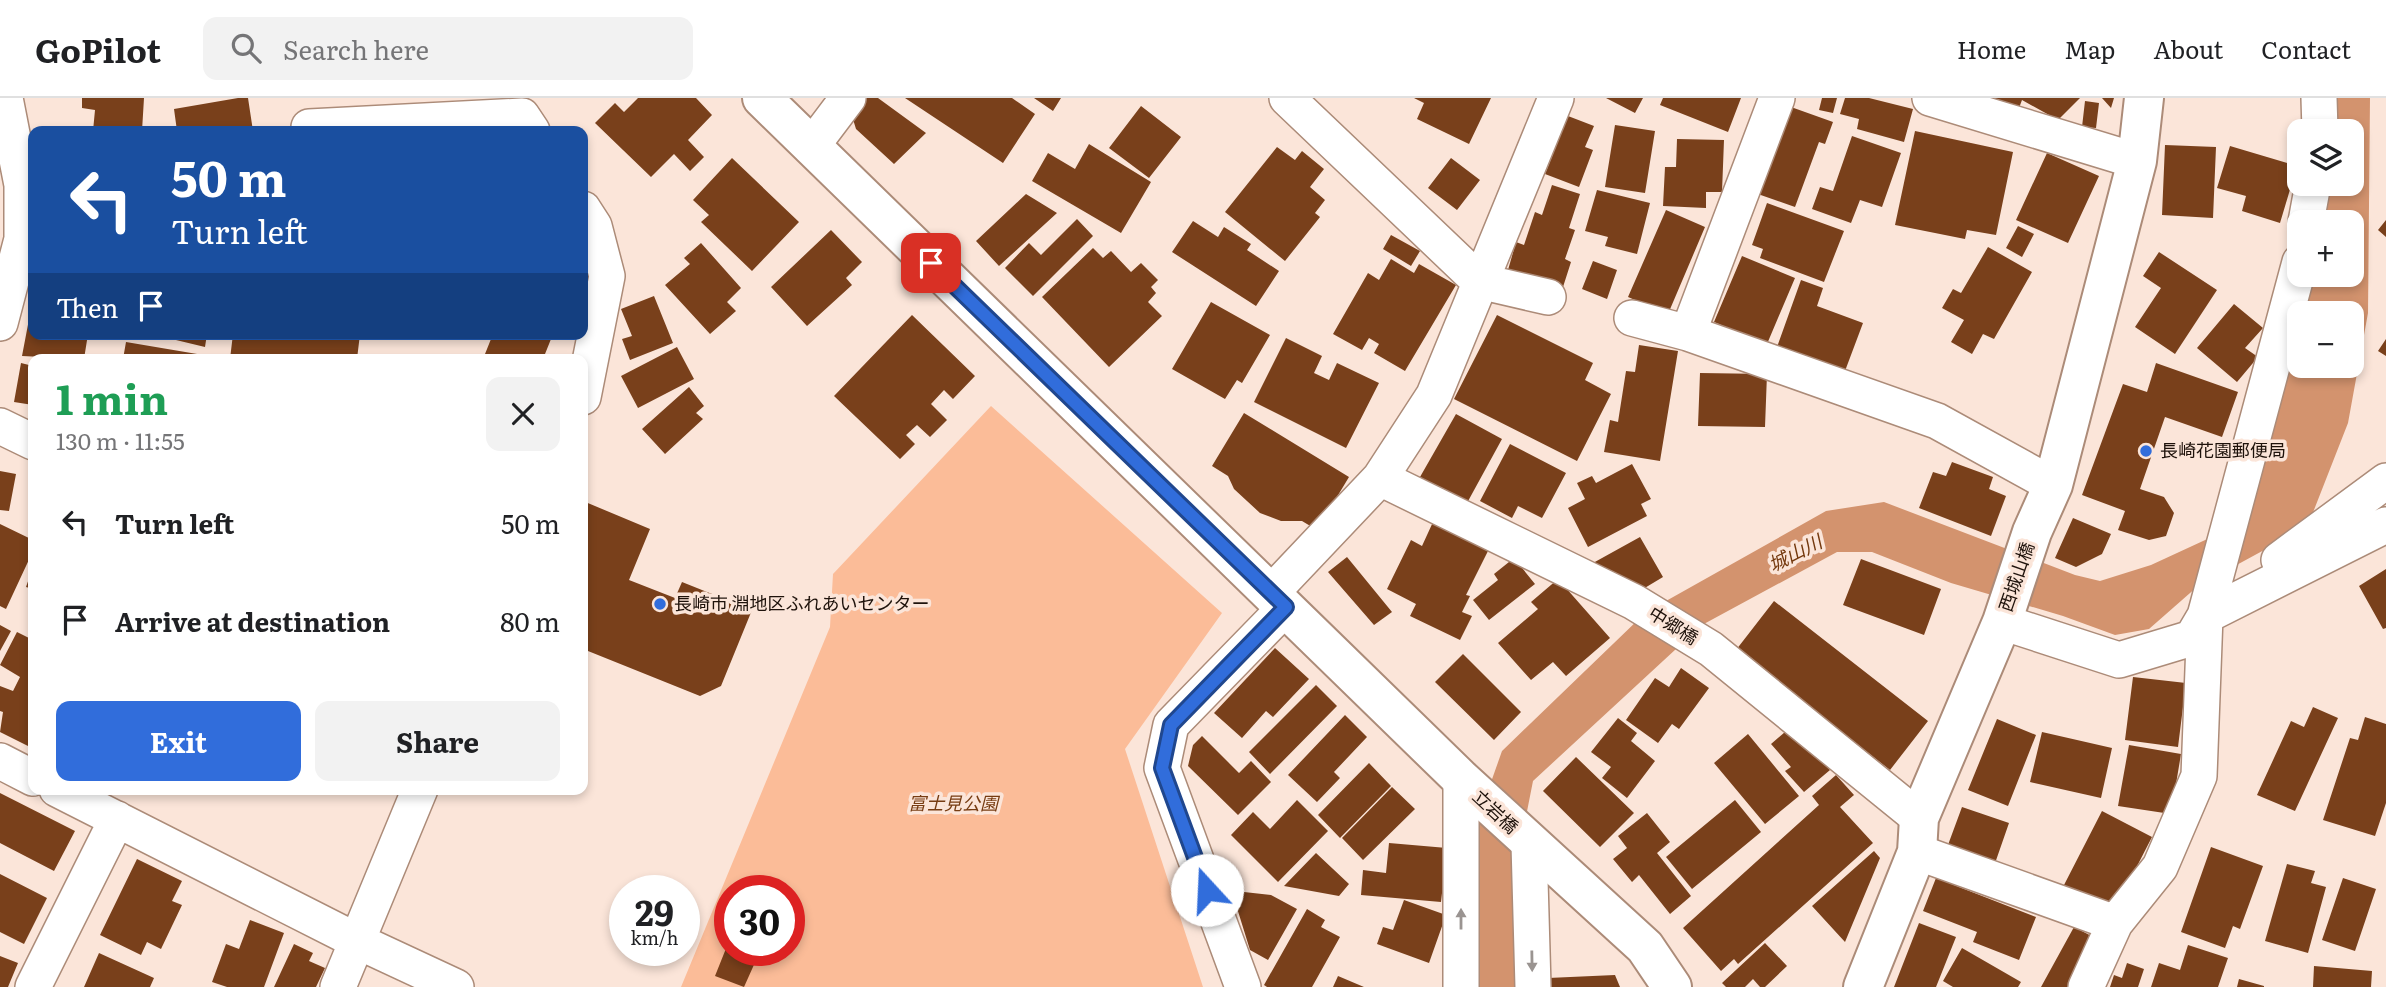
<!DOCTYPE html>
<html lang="en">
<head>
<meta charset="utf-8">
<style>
  body { margin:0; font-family:Literata,"Noto Sans JP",serif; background:#f2f2f2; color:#202124; height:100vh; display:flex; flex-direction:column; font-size:26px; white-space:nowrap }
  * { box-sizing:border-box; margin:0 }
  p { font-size:23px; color:#757577 }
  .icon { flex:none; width:38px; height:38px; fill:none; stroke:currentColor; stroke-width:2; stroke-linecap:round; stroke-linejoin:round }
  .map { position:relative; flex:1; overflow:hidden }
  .panel { position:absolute; left:28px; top:256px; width:560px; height:441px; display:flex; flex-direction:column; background:#fff; border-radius:14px; box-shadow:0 4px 10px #0003 }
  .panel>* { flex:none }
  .banner { position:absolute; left:28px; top:28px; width:560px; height:214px; border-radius:14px; box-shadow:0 4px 10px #0003; background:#1a4fa0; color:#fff; overflow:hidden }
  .tools { position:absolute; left:2287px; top:21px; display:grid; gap:14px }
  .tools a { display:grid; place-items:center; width:77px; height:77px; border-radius:14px; background:#fff; box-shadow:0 4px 10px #0003; font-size:35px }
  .speed { position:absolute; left:609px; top:777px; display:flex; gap:14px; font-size:35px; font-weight:700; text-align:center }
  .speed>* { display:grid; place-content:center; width:91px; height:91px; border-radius:50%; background:#fff; box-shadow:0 4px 10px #0003; line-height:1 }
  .speed small { font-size:18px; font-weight:400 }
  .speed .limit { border:10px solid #d22; background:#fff; color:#111 }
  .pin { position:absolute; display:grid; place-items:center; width:60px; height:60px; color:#fff; margin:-30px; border-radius:14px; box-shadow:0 4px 10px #0006 }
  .me { position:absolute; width:77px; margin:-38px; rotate:340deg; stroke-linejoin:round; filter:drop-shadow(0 0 5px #0008) }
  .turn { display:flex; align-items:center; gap:24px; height:147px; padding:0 28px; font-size:32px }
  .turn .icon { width:91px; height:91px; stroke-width:2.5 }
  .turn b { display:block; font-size:49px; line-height:60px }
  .then { display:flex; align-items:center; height:66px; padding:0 28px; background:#0003; gap:14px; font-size:26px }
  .round { display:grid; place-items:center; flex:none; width:74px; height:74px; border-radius:14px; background:#f2f2f2 }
  .overview { display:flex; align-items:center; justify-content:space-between; height:119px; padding:0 28px }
  h1 { font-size:42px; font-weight:700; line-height:52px; color:#1e9e55 }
  .action { display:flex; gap:14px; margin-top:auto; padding:14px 28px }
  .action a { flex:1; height:80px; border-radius:14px; background:#316ddb; color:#fff; font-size:28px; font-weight:700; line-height:80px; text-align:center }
  .action a+a { background:#f2f2f2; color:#202124 }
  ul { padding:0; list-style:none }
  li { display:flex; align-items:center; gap:21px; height:98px; padding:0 28px }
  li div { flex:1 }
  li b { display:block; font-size:26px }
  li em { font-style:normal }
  header { display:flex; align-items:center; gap:42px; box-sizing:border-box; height:98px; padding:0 35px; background:#fff; border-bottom:2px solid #e0e0e0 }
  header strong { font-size:33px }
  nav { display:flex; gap:38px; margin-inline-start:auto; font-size:24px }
  .search { width:490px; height:63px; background:#f2f2f2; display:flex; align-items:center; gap:18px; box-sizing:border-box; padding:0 24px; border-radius:14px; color:#757577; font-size:26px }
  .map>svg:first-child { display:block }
  .green { fill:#fbbc98; fill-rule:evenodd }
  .water { fill:#d3936e }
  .building { fill:#79401b }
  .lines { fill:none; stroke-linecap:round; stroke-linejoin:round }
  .minor-casing { stroke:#ac8b78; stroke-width:38 }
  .tertiary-casing { stroke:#ac8b78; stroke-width:42 }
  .minor { stroke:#fff; stroke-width:35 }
  .tertiary { stroke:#fff; stroke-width:38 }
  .oneway { fill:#9a9491 }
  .route-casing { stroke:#20478e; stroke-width:18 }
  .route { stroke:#316ddb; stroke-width:12 }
  .poi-dot { fill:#316ddb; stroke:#fbe5d9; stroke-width:2.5 }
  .labels { text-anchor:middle; stroke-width:7; stroke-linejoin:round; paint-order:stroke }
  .poi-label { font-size:18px; fill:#1e120b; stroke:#fbe5d9; text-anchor:start }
  .street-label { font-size:18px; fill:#1e120b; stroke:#fbe5d9 }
  .park-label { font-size:18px; font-style:italic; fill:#773c12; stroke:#fbe5d9 }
  .water-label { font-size:19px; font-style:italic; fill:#74390e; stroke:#fbe5d9 }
</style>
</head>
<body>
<header>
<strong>GoPilot</strong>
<div class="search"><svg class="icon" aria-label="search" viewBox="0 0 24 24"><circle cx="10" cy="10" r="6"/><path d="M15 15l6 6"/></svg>Search here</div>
<nav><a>Home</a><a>Map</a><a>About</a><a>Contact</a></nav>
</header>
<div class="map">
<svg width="2386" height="889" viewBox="0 0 2386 889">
  <rect width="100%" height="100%" fill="#fbe5d9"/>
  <path class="green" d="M991,308L1222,515L1125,651L1203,889H681L830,529L833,476ZM730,793H789V852H730Z"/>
  <path class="water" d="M2330,0H2370L2368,215L2348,325L2312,417L2266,451L2198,488L2149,531L2115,537L2063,518L1951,485L1872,454H1837L1702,527L1533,683L1517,764L1516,889H1477L1473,735L1502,653L1641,519L1666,503L1826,413L1884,404L2075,477L2100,483L2151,467L2242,425L2299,224L2300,268H2352V215H2302L2310,177H2352V124H2321L2325,86H2352V33H2330Z"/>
  <path class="building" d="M82,0H144L142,33H93L95,12L82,10Z
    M238,0H248L253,33H177L174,11Z
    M638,0H696L712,17L688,42L704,59L690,73L674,56L651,79L595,25L615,5L624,14Z
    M867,0H878L926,35L894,66L856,31L852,18Z
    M905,0H1012L1035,16L1003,65Z
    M1034,0H1061L1053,13Z
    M1414,0H1491L1469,46L1417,21L1424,5Z
    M1606,0H1643L1635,15Z
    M1663,0H1741L1728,34L1660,7Z
    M1822,0H1837L1833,15L1819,12Z
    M1845,0H1869L1913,11L1904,44L1857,31L1859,21L1840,16Z
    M1986,0H2080L2058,22L2022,2L2019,10Z
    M2102,0H2114L2111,10Z
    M2085,3L2099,5L2096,30L2082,29Z
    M1141,8L1181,39L1149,80L1109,50Z
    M1791,9L1833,24L1825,46L1819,44L1795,109L1755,95Z
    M1568,18L1594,28L1585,49L1593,52L1579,89L1545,76Z
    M1615,27L1655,33L1645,95L1605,89Z
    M1915,33L2013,54L1996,137L1967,132L1965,141L1895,127Z
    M1852,38L1901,55L1882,109L1860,102L1851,125L1812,111L1820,89L1833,93Z
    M1677,41L1724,42L1722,94H1706V110L1663,108L1665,69H1676Z
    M1089,46L1151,84L1121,135L1032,83L1048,55L1075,71Z
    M2165,47L2216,49L2213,120L2162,117Z
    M2230,48L2297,68L2280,125L2242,113L2246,98L2217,90Z
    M1277,49L1295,62L1302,53L1324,71L1310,89L1325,102L1315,115L1320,119L1285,163L1225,114Z
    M2047,55L2099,78L2068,145L2016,122Z
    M732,60L799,124L752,173L701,124L709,117L693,102Z
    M1451,60L1480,82L1457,112L1428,90Z
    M1552,87L1580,96L1569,130L1575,132L1565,161L1571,164L1563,189L1508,172L1516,144L1524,147L1535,114L1542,117Z
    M1597,92L1650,105L1637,156L1605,148L1608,139L1585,133Z
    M1026,96L1057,115L999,168L976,143Z
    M1767,105L1844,133L1824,184L1760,160L1763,151L1752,147Z
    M1666,112L1705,129L1668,216L1628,199Z
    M1077,121L1093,138L1033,198L1005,170L1029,145L1041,157Z
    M2386,122V139L2378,132Z
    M1193,123L1218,139L1224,129L1251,146L1247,152L1279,173L1256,208L1172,154Z
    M2018,128L2034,136L2022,159L2006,150Z
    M831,132L862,164L846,180L852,187L807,228L771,189Z
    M1391,137L1420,153L1411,168L1383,151Z
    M701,145L741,190L727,204L736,213L710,236L665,187L690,166L684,160Z
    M1988,149L2032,174L1994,241L1983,236L1972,256L1951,244L1964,222L1942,210L1953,191L1961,195Z
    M1093,150L1103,160L1111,153L1131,174L1141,165L1158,182L1151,189L1156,195L1148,204L1162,218L1109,269L1042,199Z
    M2159,154L2217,192L2175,256L2135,229L2161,190L2143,178Z
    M1742,158L1795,180L1767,246L1714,224Z
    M1391,161L1414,175L1419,166L1456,187L1405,273L1374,255L1379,246L1369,240L1362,252L1333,236L1368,175L1379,182Z
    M1593,163L1617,172L1607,201L1582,191Z
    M1801,182L1823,190L1817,208L1863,225L1845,273L1777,249Z
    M654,198L673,245L630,262L622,241L632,238L621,211Z
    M1211,204L1270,237L1242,285L1237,282L1225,301L1172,271Z
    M2234,206L2263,230L2245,250L2258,259L2237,284L2197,250Z
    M30,216L33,217V236H88L84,261L22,258Z
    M912,217L975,278L953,301L944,292L931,306L947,322L930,339L917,327L906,337L915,346L900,361L834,298Z
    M1497,217L1593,265L1585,282L1611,296L1577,363L1454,301Z
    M151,236H207L205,249Z
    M233,236H360L357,261H230Z
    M493,236H553L543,261H483Z
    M1286,240L1322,258L1314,275L1329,282L1337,265L1379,285L1346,350L1254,304Z
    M2386,241V258L2378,253Z
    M126,244L203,257L202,261H123Z
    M1639,247L1678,253L1660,363L1604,354L1610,322L1618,324L1626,273L1635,274Z
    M677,249L694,281L638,310L621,278Z
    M21,265L33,268V307L14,304Z
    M2156,265L2238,294L2222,339L2165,319L2140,391L2164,399L2174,415L2166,438L2149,442L2118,432L2125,413L2082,397L2123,286L2147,294Z
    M1700,275L1767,276L1765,329L1698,328Z
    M689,289L704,308L696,315L703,321L665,356L642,331Z
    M1244,315L1349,379L1317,432L1302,423H1281L1260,415L1234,391L1228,378L1212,368Z
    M1456,316L1502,341L1467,405L1420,379Z
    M1510,346L1566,375L1542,420L1518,408L1512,420L1480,403Z
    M1952,364L1993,379L1989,391L2006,398L1991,438L1919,410L1933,374L1946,378Z
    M1632,366L1651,401L1641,406L1647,418L1588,449L1568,410L1585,401L1577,385L1592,378L1596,385Z
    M0,373L16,376L9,413L0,412Z
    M583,403L650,431L629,482L675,500L682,484L752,512L721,588L700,598L583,551Z
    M2073,420L2111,436L2102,456L2076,469L2055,460Z
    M1433,424L1489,451L1466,497L1470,498L1462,514L1472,518L1460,542L1410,518L1416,506L1387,491L1411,442L1422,448Z
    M0,426L33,442V453L6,511L0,508Z
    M1640,439L1663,479L1643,491L1593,465Z
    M1347,459L1392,514L1374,527L1328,474Z
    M1514,460L1535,486L1489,522L1473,502L1498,482L1494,476Z
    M1861,461L1941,491L1924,537L1843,507Z
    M33,469V491L26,489Z
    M2386,471V530L2383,531L2359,488Z
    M1558,481L1610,540L1566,578L1553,564L1531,582L1498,545L1538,511L1531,504Z
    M1774,503L1928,623L1890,672L1736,552Z
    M0,527L11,533L0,553Z
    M17,534L33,542V636L28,648L0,634L3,614L0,613V588L13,593L20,579L0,567Z
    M1275,550L1309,581L1273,619L1266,613L1242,640L1214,615Z
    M1463,556L1521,614L1494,642L1435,584Z
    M1681,570L1709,590L1679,631L1672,626L1658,645L1626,622L1655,580L1669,589Z
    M2133,579L2186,585L2178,649L2125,642Z
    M1316,587L1337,608L1270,676L1249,654Z
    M2313,609L2338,620L2295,713L2257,697L2291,623L2304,629Z
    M1345,617L1367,639L1334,674L1340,680L1317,704L1288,677Z
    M2365,619L2386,626V705L2375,738L2323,722L2350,640L2358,642Z
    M1618,620L1637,635L1631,643L1655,663L1627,700L1602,680L1611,669L1591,654Z
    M1997,621L2036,637L2008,708L1968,692Z
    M1792,628L1830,672L1804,694L1785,673L1791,669L1771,646Z
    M2042,634L2112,650L2101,700L2030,684Z
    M1748,636L1799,698L1765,726L1714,665Z
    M1202,638L1239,675L1251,663L1271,684L1238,717L1188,668L1193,647Z
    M2129,647L2181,656L2171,716L2118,708Z
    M1576,659L1634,715L1600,749L1543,693Z
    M1369,665L1391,688L1340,740L1318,717Z
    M1836,677L1854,697L1840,709L1873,745L1738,866L1734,861L1721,873L1683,830L1819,707L1812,698Z
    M1392,689L1415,711L1363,762L1342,740Z
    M0,695L75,733L54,773L0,745Z
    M1297,702L1328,733L1278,784L1231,737L1253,714L1270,731Z
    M1735,702L1761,734L1692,791L1666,759Z
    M1962,709L2009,725L1993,771L1945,755Z
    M2102,713L2152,739L2114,813L2064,787Z
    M1647,715L1670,744L1657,755L1691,798L1670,816L1639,777L1632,784L1613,761L1627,750L1618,738Z
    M1389,745L1447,750L1441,804L1361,797L1363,772L1386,775Z
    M2211,749L2263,768L2240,831L2233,828L2225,850L2181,834Z
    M1874,753L1880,760L1845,844L1812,808Z
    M1316,755L1349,786L1339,798L1284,788Z
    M137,761L182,783L172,803L182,807L161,851L147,844L141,857L100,837Z
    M2287,766L2315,773L2311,785L2326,789L2308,855L2265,843Z
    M0,776L47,800L24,846L0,834Z
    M1936,780L2036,819L2019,862L1973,844L1977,834L1923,813Z
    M2343,780L2376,791L2355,853L2322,842Z
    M1244,794L1271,797L1297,811L1268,862L1250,852L1237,810Z
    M1404,802L1446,817L1429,865L1377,846L1383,829L1393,832Z
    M1307,811L1325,822L1321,829L1340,839L1312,889H1267L1264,887Z
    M250,822L284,835L264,889H227L212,884L226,846L239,851Z
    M1919,825L1956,839L1936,889H1894Z
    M2074,829L2103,844L2079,889H2041Z
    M1765,845L1787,868L1765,889H1760L1753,881L1745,889H1726L1722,885Z
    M294,846L313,855L309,863L325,870L316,889H274Z
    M2188,847L2228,860L2218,889H2151L2159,865L2180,872Z
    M727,848L730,852L757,860L744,889L715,878Z
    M1962,850L2021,884L2018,889H1953L1943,883Z
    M99,855L154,880L150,889H84Z
    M0,858L18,865L8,889H0Z
    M2127,865L2144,871L2138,889H2110L2114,877L2122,880Z
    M2314,868L2372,873L2371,889H2313Z
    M1615,877L1620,889H1548V880Z
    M1338,878L1364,889H1333Z
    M2239,881L2264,888V889H2237Z"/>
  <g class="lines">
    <defs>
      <path id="minor" d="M1287,0L1479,183L1548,199
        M1930,0L2137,63
        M2319,0L2320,33
        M309,29L522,18L532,33
        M811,49L848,0
        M583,111L594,128L607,178L583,299
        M2306,124L2313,86
        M1632,220L1688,235L1937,323L2053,387
        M0,225L22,141V87L5,0
        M1688,235L1777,0
        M0,328L33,344
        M1380,380L1634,504L1711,551L1919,720
        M2279,462L2386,383
        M1272,494L1380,380L1434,297L1556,0
        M2002,524L2119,562L2192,540L2205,518L2386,427
        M0,663L33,680
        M1461,681V889
        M57,691L355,842L456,889
        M1529,746L1533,889
        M1917,754L2115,825
        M33,889L117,721
        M338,889L420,691
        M1243,889L1162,670L1171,627L1286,509
        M2086,889L2115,825L2160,769L2199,678L2205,518L2300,164"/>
      <path id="tertiary" d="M762,0L1461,681L1645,849L1672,889
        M1863,889L1917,754L1919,720L2002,524L2032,434L2053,387L2137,63L2144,0"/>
    </defs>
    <use href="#minor" class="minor-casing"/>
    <use href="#tertiary" class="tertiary-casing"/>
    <use href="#minor" class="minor"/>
    <use href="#tertiary" class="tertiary"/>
  </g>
  <defs><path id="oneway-solid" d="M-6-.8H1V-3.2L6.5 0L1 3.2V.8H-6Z" transform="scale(1.75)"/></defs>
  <g class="oneway">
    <use href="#oneway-solid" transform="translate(1461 821) rotate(-90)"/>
    <use href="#oneway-solid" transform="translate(1532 863) rotate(89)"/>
  </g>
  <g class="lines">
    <defs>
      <path id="route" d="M931,165L1286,509L1171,627L1162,670L1207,792"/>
    </defs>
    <use href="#route" class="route-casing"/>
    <use href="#route" class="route"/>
  </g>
  <g class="poi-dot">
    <circle cx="2146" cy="353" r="7"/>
    <circle cx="660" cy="506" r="7"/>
  </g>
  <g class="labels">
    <g class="poi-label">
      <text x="2160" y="359">長崎花園郵便局</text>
      <text x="674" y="512">長崎市 淵地区ふれあいセンター</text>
    </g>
    <g class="street-label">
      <text transform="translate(2017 479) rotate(-71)" y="6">西城山橋</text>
      <text transform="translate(1673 528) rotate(32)" y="6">中郷橋</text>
      <text transform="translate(1495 714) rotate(43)" y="6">立岩橋</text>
    </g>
    <g class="park-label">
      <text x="953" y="712">富士見公園</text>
    </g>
    <g class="water-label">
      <text transform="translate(1795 455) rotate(-27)" y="7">城山川</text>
    </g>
  </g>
</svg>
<div class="tools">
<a><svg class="icon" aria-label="layers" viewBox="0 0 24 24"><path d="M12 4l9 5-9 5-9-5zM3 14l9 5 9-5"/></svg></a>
<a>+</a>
<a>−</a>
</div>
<div class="speed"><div>29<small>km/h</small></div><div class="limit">30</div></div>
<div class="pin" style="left:931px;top:165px;background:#d93025"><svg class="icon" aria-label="arrive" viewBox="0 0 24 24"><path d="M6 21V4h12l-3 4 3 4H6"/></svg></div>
<svg class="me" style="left:1207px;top:792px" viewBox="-20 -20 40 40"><circle r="19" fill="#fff"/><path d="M0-13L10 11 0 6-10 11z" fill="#316ddb"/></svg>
<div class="banner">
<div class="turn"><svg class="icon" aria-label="left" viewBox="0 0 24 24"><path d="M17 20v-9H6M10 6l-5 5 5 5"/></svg><div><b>50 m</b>Turn left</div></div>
<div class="then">Then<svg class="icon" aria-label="arrive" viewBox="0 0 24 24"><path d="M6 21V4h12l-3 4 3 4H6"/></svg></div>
</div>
<section class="panel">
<div class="overview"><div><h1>1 min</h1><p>130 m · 11:55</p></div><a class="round"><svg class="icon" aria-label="close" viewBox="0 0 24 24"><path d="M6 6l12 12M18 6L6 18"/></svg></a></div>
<ul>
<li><svg class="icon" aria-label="left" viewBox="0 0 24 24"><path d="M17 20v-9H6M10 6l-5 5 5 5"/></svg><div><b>Turn left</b></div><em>50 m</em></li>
<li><svg class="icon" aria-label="arrive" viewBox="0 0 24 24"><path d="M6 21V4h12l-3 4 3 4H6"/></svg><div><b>Arrive at destination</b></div><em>80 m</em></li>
</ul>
<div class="action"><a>Exit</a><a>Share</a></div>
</section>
</div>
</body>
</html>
